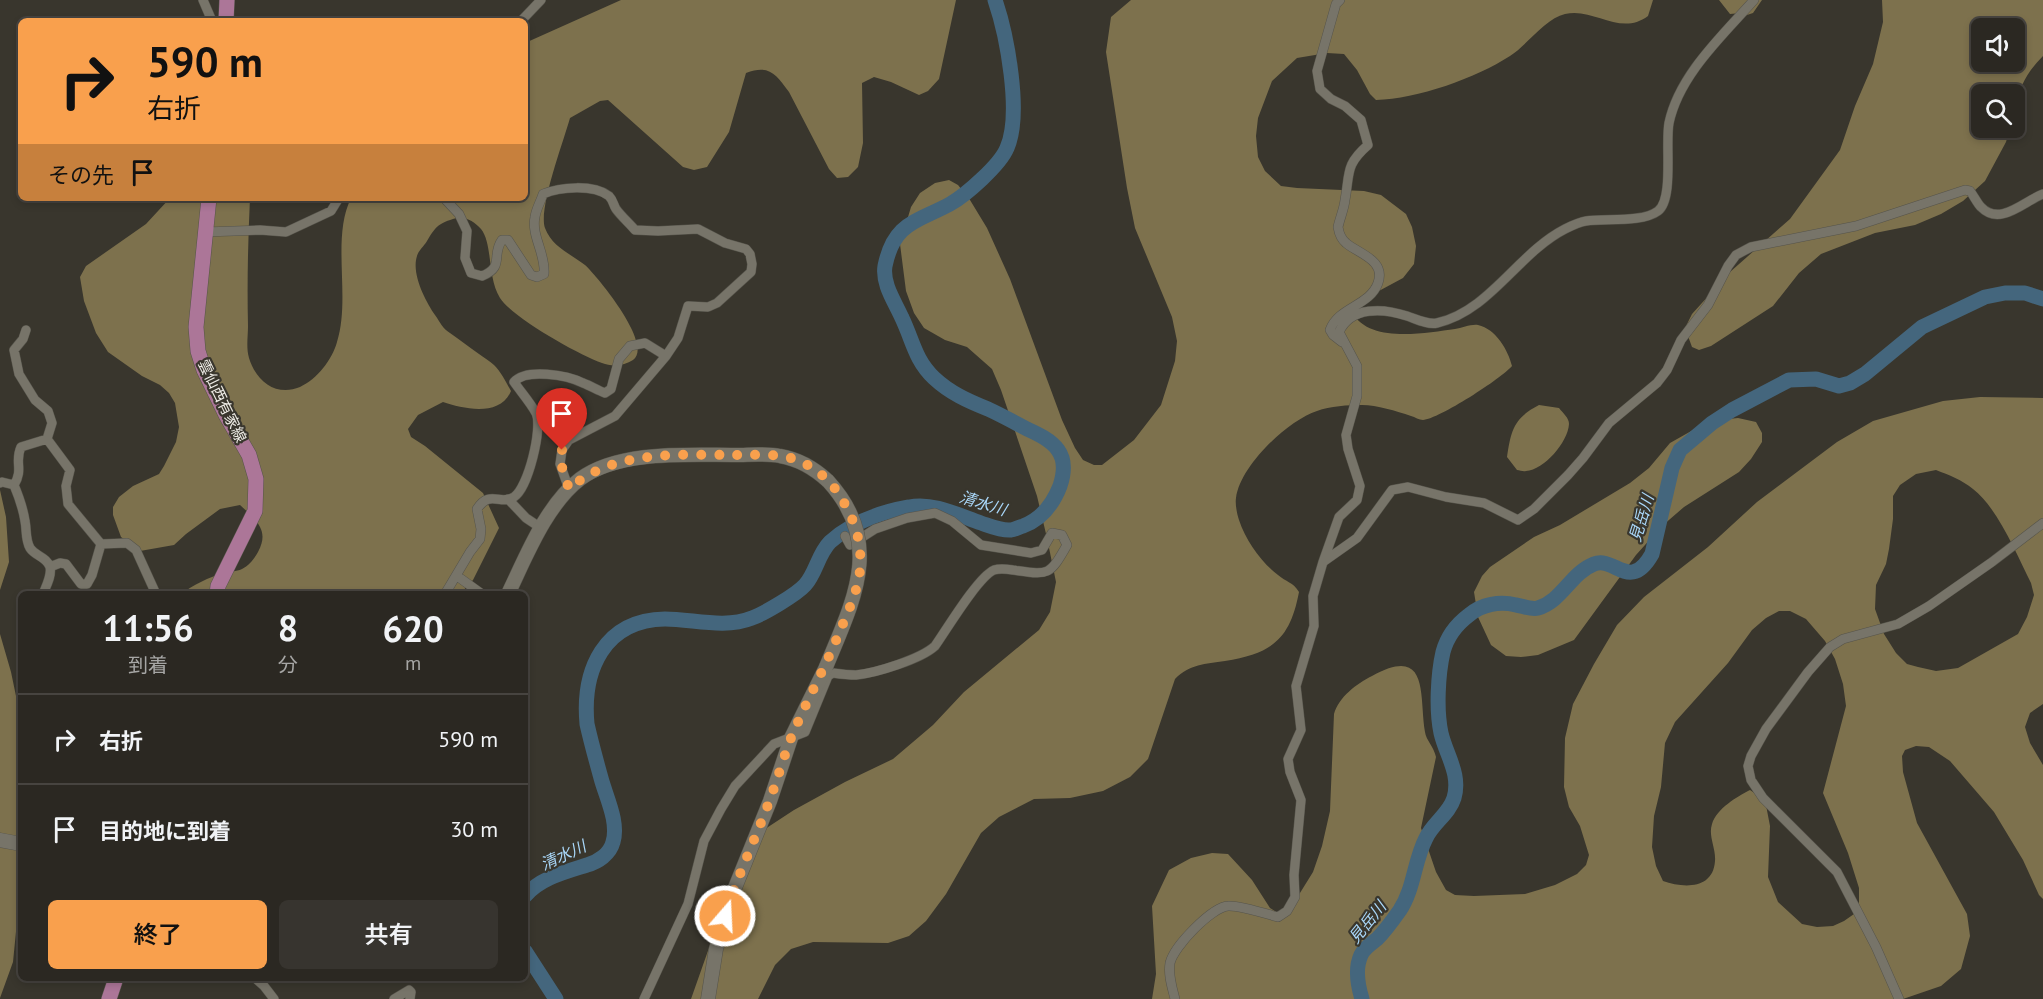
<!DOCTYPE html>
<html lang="ja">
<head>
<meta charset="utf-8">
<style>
  body { margin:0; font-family:"PT Sans","Noto Sans JP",sans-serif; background:#37342f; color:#f1f3f6; height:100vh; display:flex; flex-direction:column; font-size:22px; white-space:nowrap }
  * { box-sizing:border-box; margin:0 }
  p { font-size:20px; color:#a6a6a5 }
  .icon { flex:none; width:33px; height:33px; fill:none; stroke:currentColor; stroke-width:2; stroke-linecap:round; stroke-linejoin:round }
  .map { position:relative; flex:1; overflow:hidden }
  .drawer { position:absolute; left:18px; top:591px; width:510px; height:390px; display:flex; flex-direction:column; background:#2b2822; border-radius:9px; box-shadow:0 3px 9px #0003,0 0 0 2px #474440 }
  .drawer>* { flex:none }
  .hud { position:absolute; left:18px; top:18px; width:510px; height:183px; border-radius:9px; box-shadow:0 3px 9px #0003,0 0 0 2px #474440; background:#f9a04d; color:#111; overflow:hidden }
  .fabs { position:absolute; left:1971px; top:18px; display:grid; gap:12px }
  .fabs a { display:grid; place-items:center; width:54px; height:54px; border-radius:9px; background:#2b2822; box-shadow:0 3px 9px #0003,0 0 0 2px #474440; font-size:30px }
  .pin { position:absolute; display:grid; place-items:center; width:51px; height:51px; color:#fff; margin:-62px -26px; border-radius:50% 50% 50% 0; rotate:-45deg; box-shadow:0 0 6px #0007 }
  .pin .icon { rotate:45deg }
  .me { position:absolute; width:66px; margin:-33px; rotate:19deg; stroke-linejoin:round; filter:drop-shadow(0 0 4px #0008) }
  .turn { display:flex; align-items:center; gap:21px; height:126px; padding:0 30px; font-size:27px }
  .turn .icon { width:78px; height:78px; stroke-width:2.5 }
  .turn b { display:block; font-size:42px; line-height:51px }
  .then { display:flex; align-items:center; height:57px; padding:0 30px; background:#0003; gap:12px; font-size:22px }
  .eta { display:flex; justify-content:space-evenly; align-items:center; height:102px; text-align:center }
  .eta b { font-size:36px; font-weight:600; line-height:42px }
  .primary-button { display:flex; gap:12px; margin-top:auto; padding:12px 30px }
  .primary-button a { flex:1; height:69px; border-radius:9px; background:#f9a04d; color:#111; font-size:24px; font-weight:600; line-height:69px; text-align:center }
  .primary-button a+a { background:#37342f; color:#f1f3f6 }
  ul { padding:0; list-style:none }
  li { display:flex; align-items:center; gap:18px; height:90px; padding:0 30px; border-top:2px solid #474440 }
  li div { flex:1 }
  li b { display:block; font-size:22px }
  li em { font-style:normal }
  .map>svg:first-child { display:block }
  .forest { fill:#7d714d; fill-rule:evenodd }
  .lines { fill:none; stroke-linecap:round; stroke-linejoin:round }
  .river { stroke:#44667d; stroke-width:15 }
  .street-casing { stroke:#56544b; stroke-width:10 }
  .secondary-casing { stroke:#56544b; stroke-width:15 }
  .primary-casing { stroke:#56544b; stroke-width:16 }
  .street { stroke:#777469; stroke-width:9 }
  .secondary { stroke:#777469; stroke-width:14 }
  .primary { stroke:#ac7698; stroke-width:15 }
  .secondary-bridge-casing { stroke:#56544b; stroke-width:15; stroke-linecap:butt }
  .secondary-bridge { stroke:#777469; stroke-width:14 }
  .route { stroke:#f9a04d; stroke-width:10; stroke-dasharray:0 18 }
  .labels { text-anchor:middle; stroke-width:4.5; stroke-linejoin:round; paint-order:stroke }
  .street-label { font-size:15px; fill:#eeece6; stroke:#39362d }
  .water-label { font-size:16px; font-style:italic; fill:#a9d7f9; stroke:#39362d }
</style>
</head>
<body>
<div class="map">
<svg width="2043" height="999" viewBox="0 0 2043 999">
  <rect width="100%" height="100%" fill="#39362d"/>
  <path class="forest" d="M621,0H956L939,79L928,91L919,95L891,82L874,77L862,83L863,143L858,167L848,177L837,178L829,169L789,92C776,74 769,64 746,73L729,132L707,167L694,170L683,167L608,100L600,101L570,118C564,140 538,209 545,228C552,247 571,254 585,265C598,277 654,345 633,360C624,366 612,367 602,363C579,355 513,318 500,298C487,277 493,244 481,229C474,221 464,215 453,219C437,224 435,228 427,241C424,246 418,251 417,256C411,274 426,302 435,315C440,322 443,329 450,333C460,340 469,347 479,354C484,358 490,361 494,365C501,372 506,382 511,391C500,417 464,409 443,402L418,415L408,429L411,437L425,446L483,493L499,528L473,580L460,594H181C193,585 209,577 224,573C230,571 236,572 242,569C249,566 254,559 258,552C270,530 256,520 240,505L220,509L186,534L174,545L140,551L121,537L113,515V507L119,497L133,486L159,474L164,466L176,442L179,427L175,403L169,393L160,385L142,376L108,352L96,333L84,301L80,277L86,266L146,224L170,198H250C248,241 247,283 248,326C248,336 246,348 249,358C256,381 276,397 300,387C317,379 332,360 337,342C351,297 331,239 351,198H525V43Z
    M1131,0H1653L1648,16C1620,37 1594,7 1565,14C1546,18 1527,45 1510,56C1476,78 1417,99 1376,100L1370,94L1357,70L1344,54L1327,53L1297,58L1272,81L1258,118L1256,136L1258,157L1265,171L1281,186L1297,188L1364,191L1381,195L1406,214L1412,227L1416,246L1414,264L1403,278L1377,292L1352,312C1369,344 1425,333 1455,329C1462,328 1471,324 1478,325C1496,329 1508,350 1512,366C1502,378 1439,419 1423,420C1419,420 1415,417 1411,416C1396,411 1377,405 1362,405C1348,405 1330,406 1317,411C1287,421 1240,466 1236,498C1235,504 1237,514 1239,520C1246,541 1261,562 1278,575C1286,582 1293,582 1299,592C1290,639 1273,653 1225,661C1205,664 1190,664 1175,679L1148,759L1130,777L1103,791L1070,798L1034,799L999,817L981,833L946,894L926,921L909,936L888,943L813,942L791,949L775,965L758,999H691L734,877L765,829L794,810L845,782L893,759L933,725L964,692L1039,630L1050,612L1056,582L1047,538L1037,496L1001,390L992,369L967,347L945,340L924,328L914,313L906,291L900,244L911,207L920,193L935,183L949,180L958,185L970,200L987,228L1010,279L1062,420L1075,448L1083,460L1094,465H1102L1134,440L1161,405L1175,361L1177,341L1172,317L1135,228L1127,188L1106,52L1111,17Z
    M1719,0H1762L1753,13L1744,16L1741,13L1730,14Z
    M1882,0H2043V56C2028,71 2019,87 2015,107L2014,94H1982V128H2010L2006,142L1985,181L1963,201L1941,214L1915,225L1875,233L1821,254L1799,273L1773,306L1711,346L1699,350L1692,347L1685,328L1692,314L1730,272L1790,219L1840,150L1855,106L1873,64L1883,22ZM1982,28H2014V62H1982Z
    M1980,397L2043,398V704L2030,713L2025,727L2030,743L2043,765V899L2039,895L2023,860L1994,812L1950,761L1929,747L1916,746L1905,750L1902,756L1903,772L1917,823L1967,914L1970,936L1961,969L1941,986L1903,999H1152L1156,974L1152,906L1169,870L1191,858L1212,853L1228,854L1252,880L1270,908L1278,913L1295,901L1313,872L1322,846L1330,811L1334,714C1339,697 1356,684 1372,676C1430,644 1419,696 1425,732C1426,740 1434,747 1436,757L1421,828L1436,872L1446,890L1455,895L1474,896L1525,894L1555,885L1577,874L1586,865L1589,855L1580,826L1569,807L1564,787L1565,738L1573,704L1594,664L1617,625L1644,597L1708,547L1757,502L1837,442L1873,421L1943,401ZM1936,470C1949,475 1962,480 1973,489C1997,507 2017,555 2031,583L2034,595L2027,617L2018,634L1958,668L1936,671L1918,667L1907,664L1896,653L1884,634L1875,609L1876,585L1886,564L1889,549L1893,519V496L1900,485L1916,474ZM1779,611H1790L1806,619L1825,641L1835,659L1843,684L1846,706L1823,793L1848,853L1859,888V902L1854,914L1844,921L1833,926L1817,927L1802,924L1778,902L1768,877L1770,826L1765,800L1750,790C1737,797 1717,808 1712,824C1708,836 1716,848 1715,861C1713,890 1683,888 1663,881L1656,866L1652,847L1654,816L1661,787L1665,743L1675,722L1728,663L1752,630L1766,618Z
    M1539,405L1559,408C1563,413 1569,418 1569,424C1568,442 1544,470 1526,471C1523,472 1520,470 1517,470L1507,457C1511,430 1514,418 1539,405Z
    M1738,418L1756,422L1762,433V442L1751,459L1739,472L1684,507L1662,526L1636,555L1574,640L1538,655L1521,657L1506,656L1491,645L1478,617L1474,592L1482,576L1490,567L1534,537L1560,525L1630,483L1649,468L1670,443L1709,421Z
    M0,490L6,517L9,562L0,590Z
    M0,634L11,672L21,720L20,891L13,962L0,998Z"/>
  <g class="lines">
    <path class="river" d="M525,896C540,878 565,872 587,865C598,862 610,854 613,842C619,822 606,797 601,778C596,760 591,742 587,724C582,670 604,620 665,619C693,619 724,629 752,618C763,614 796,595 805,585C816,573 818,554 830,542C851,523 881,512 909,507C933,502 958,515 981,523C990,526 1002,531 1011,530C1016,529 1019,527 1023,526C1042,519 1053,504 1060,486C1064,474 1066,461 1058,450C1051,440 1038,434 1027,429C1014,422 1001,415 988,409C968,401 950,393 934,378C915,360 913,341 902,318C895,302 882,284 885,266C894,222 917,222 950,204C966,195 1000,165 1007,148C1022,114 1007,35 995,0
      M525,951L556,999
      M1362,999C1358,986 1355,968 1361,955C1364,948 1372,943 1377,939C1386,930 1393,920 1400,910C1414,889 1414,861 1426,838C1433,823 1449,814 1454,798C1461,774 1446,755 1441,733C1436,710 1438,674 1443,652C1447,637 1457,624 1469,615C1482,604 1500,601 1516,605C1523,606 1531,610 1538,608C1562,601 1571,573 1594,564C1615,556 1630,593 1652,554L1672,468L1680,450L1712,423L1732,410L1789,380L1816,379L1839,386L1850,383L1865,374L1922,327L1985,297L2005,293H2025L2043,299"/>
    <defs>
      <path id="street" d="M203,0L212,21
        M1340,0L1336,4L1317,71L1320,89L1331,99L1345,106L1361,120L1368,145C1345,165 1350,173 1345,200C1344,209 1340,218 1338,227C1339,233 1341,239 1346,243C1359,254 1386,260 1378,283C1370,306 1338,307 1330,330L1333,335L1342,342
        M521,21L541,0
        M444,198L459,214L467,231L465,258L471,273L482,276C505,267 491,255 502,240H508L531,275L537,277L544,274C546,254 531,236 535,217C536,209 541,201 543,194C560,187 593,184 609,196C613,200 613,204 616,209C621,216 629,223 635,230L658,231L698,229L725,243L746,249L750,254L752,264L751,272L717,303L708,307L688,306L678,338L666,356L615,416L569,440L562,450L560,464L569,489
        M205,232L260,230L286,232L331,211L339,198
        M26,330L23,339L14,350L19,374L35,400L48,411L52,423L47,439L70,470L66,486L68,504L101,544L127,543L136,550L156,594
        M0,483L2,482L14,485C19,497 23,508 25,521C27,531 25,539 30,548C35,556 47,557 50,567C52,576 46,586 43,594
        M14,485C24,469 14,462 21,447L47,439
        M508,499L526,518L541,528
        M1323,562L1357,538L1392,490L1408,487L1446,497L1484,503L1518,520L1534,509L1568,475L1583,458L1609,423L1657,383L1667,370L1681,340L1708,305L1728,266L1736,255L1751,247L1856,226L1965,190L1970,191C1974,196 1977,203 1981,207C2000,227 2024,201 2043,194
        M50,567L60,563L66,564L81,584H87L92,575L101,544
        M457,576L482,594
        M445,594L470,552L480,539L481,529L477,509C490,489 500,506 514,497C528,488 543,428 536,413C530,402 521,392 514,382C526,368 567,375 583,383C591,386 597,390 605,393L611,389L619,359L630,346L645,343L666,356
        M255,978L264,986L274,999
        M394,999L409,990L411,992L410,999
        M644,999L688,904L704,841L721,809L735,786L774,744L805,732L828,676L833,673C840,674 849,675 856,675C876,673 921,659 935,646C947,629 978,577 994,570C1000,568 1007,569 1013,570C1048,575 1049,577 1067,545L1062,535L1052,533L1042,550L1031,553L981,545L952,521L935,513L907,518L875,529L850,545L845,536
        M1175,999C1172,987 1168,975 1170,963C1174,946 1212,907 1228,906C1239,905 1267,914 1278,917L1287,911L1295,897L1294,875L1301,800L1290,772L1288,759L1301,730L1296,686L1314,626L1313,596L1323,562L1339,517L1357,500L1360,486L1348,449L1346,435L1357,396V366L1339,332C1351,306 1383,308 1407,316C1416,319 1428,325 1437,323C1490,311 1518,253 1565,229C1571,226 1579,222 1586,221C1605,218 1642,223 1658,211C1674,199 1665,143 1669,123C1679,75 1723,35 1754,0
        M1899,999L1876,947L1837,872L1763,798L1751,780L1748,766L1751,756L1766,729L1808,672L1830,647L1843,639L1898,624L1929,606L1992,562L2043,523"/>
      <path id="secondary" d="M508,594C526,557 546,505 580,479C619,450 688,455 735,455C749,455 766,453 780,456C798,459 815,469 828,481
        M0,840L21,844
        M708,999L716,949L730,900L770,801L791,738L826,667"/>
      <path id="primary" d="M226,21L227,0
        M209,198L196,327L198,351L204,370L226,415L249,455L256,479L255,511L218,586L217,594
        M109,999L116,978"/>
    </defs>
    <use href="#street" class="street-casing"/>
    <use href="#secondary" class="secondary-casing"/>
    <use href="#primary" class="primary-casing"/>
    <use href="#street" class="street"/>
    <use href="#secondary" class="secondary"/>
    <use href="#primary" class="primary"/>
    <defs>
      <path id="secondary-bridge" d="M826,667C853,601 885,543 828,481"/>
    </defs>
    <use href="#secondary-bridge" class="secondary-bridge-casing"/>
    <use href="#secondary-bridge" class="secondary-bridge"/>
  </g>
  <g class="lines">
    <path class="route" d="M562,450L561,464L569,489C614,449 681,455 738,455C751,455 765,454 779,456C805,458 831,478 843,501C852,516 859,534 860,552C863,578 852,603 842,626C827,664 807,700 791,738C783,759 777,781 769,802C755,840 737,877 725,916"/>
  </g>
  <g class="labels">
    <g class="street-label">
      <text transform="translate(222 401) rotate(64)" y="5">雲仙西有家線</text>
    </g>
    <g class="water-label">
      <text transform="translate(983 503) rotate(17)" y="6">清水川</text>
      <text transform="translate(1641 518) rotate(-73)" y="6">見岳川</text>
      <text transform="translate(563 855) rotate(-25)" y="6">清水川</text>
      <text transform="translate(1367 922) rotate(-51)" y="6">見岳川</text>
    </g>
  </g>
</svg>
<div class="fabs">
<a><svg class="icon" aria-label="sound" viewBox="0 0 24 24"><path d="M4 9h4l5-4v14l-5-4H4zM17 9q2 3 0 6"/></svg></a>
<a><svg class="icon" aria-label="search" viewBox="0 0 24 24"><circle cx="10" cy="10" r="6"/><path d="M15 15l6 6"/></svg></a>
</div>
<div class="pin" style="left:562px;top:450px;background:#d93025"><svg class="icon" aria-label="arrive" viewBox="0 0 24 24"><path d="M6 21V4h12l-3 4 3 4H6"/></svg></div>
<svg class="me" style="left:725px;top:916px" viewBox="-20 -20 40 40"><circle r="17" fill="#f9a04d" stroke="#fff" stroke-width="3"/><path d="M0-11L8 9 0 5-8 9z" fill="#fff"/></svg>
<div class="hud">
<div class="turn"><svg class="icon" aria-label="right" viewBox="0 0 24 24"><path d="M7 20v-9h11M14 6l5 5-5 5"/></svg><div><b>590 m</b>右折</div></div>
<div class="then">その先<svg class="icon" aria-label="arrive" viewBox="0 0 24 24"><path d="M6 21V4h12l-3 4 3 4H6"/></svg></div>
</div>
<section class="drawer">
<div class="eta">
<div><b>11:56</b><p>到着</p></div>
<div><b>8</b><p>分</p></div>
<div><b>620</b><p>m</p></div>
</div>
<ul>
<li><svg class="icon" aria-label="right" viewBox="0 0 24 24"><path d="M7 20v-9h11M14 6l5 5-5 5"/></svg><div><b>右折</b></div><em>590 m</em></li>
<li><svg class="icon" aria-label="arrive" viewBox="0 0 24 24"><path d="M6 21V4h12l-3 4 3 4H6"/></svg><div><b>目的地に到着</b></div><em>30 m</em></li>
</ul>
<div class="primary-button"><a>終了</a><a>共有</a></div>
</section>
</div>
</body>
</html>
